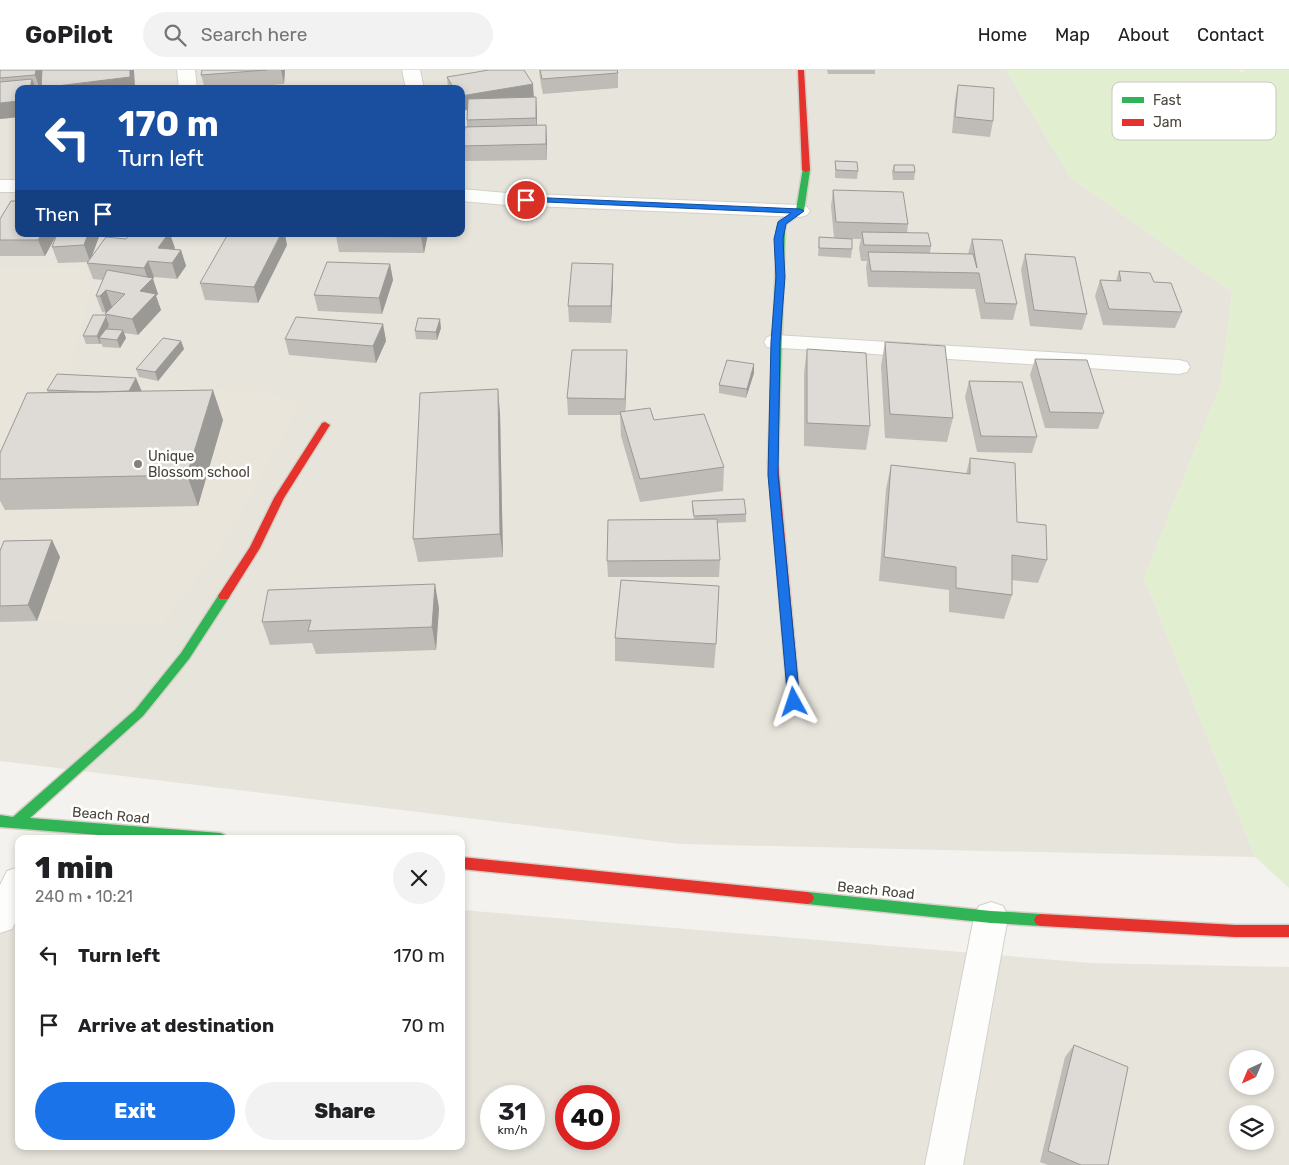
<!DOCTYPE html>
<html lang="en">
<head>
<meta charset="utf-8">
<style>
  body { margin:0; font-family:Rubik,sans-serif; background:#f2f2f2; color:#202124; height:100vh; display:flex; flex-direction:column; font-size:19px; white-space:nowrap }
  * { box-sizing:border-box; margin:0 }
  p { font-size:16px; color:#757577 }
  .icon { flex:none; width:28px; height:28px; fill:none; stroke:currentColor; stroke-width:2; stroke-linecap:round; stroke-linejoin:round }
  .map { position:relative; flex:1; overflow:hidden }
  .panel { position:absolute; left:15px; top:765px; width:450px; height:315px; display:flex; flex-direction:column; background:#fff; border-radius:10px; box-shadow:0 2px 8px #0003 }
  .panel>* { flex:none }
  .banner { position:absolute; left:15px; top:15px; width:450px; height:152px; border-radius:10px; box-shadow:0 2px 8px #0003; background:#1a4fa0; color:#fff; overflow:hidden }
  .needle { width:32px; rotate:224deg }
  .buttons { position:absolute; left:1229px; top:980px; display:grid; gap:10px }
  .buttons a { display:grid; place-items:center; width:45px; height:45px; border-radius:50%; background:#fff; box-shadow:0 2px 8px #0003; font-size:25px }
  .speed { position:absolute; left:480px; top:1015px; display:flex; gap:10px; font-size:25px; font-weight:700; text-align:center }
  .speed>* { display:grid; place-content:center; width:65px; height:65px; border-radius:50%; background:#fff; box-shadow:0 2px 8px #0003; line-height:1 }
  .speed small { font-size:12px; font-weight:400 }
  .speed .limit { border:8px solid #d22; background:#fff; color:#111 }
  .pin { position:absolute; display:grid; place-items:center; width:42px; height:42px; color:#fff; margin:-21px; border:2px solid #fff; border-radius:50%; box-shadow:0 1px 5px #0007 }
  .me { position:absolute; width:55px; margin:-28px; rotate:355deg; stroke-linejoin:round; filter:drop-shadow(0 0 4px #0008) }
  .turn { display:flex; align-items:center; gap:18px; height:105px; padding:0 20px; font-size:22px }
  .turn .icon { width:65px; height:65px; stroke-width:2.5 }
  .turn b { display:block; font-size:35px; line-height:42px }
  .then { display:flex; align-items:center; height:48px; padding:0 20px; background:#0003; gap:10px; font-size:19px }
  .round { display:grid; place-items:center; flex:none; width:52px; height:52px; border-radius:26px; background:#f2f2f2 }
  .overview { display:flex; align-items:center; justify-content:space-between; height:85px; padding:0 20px }
  h1 { font-size:30px; font-weight:800; line-height:38px }
  .primary-button { display:flex; gap:10px; margin-top:auto; padding:10px 20px }
  .primary-button a { flex:1; height:58px; border-radius:30px; background:#1a73e8; color:#fff; font-size:20px; font-weight:800; line-height:58px; text-align:center }
  .primary-button a+a { background:#f2f2f2; color:#202124 }
  ul { padding:0; list-style:none }
  li { display:flex; align-items:center; gap:15px; height:70px; padding:0 20px }
  li div { flex:1 }
  li b { display:block; font-size:19px }
  li em { font-style:normal }
  header { display:flex; align-items:center; gap:30px; box-sizing:border-box; height:70px; padding:0 25px; background:#fff; border-bottom:1px solid #e0e0e0 }
  header strong { font-size:24px }
  nav { display:flex; gap:28px; margin-inline-start:auto; font-size:18px }
  .search { width:350px; height:45px; background:#f2f2f2; display:flex; align-items:center; gap:12px; box-sizing:border-box; padding:0 18px; border-radius:28px; color:#757577; font-size:19px }
  .map>svg:first-child { display:block }
  .residential { fill:#e7e4dc; fill-rule:evenodd }
  .education { fill:#eae5da }
  .green { fill:#e1eecf }
  .lines { fill:none; stroke-linecap:round; stroke-linejoin:round }
  .street-casing { stroke:#d2d0cb; stroke-width:2 }
  .fast-casing { stroke:#d3cfc5; stroke-width:3 }
  .jam-casing { stroke:#d3cfc5; stroke-width:3 }
  .street { fill:#fdfdfc; fill-rule:evenodd }
  .fast { fill:#30b455; fill-rule:evenodd }
  .jam { fill:#e5322d; fill-rule:evenodd }
  .wall { fill:#bfbcb8 }
  .shaded-wall { fill:#9b9996 }
  .building { fill:#dedbd6; stroke:#9b9996 }
  .route { fill:#1a73e8; stroke:#114b97 }
  .poi-dot { fill:#868178; stroke:#fff; stroke-width:2 }
  .labels { text-anchor:middle; stroke-width:5; stroke-linejoin:round; paint-order:stroke }
  .poi-label { font-size:14px; fill:#4b4439; stroke:#fff; text-anchor:start }
  .street-label { font-size:14px; fill:#4b4439; stroke:#fff }
  .key { fill:#fff; stroke:#c9c7c4; stroke-width:1 }
  .key-label { font-size:14px; fill:#4b4439 }
</style>
</head>
<body>
<header>
<strong>GoPilot</strong>
<div class="search"><svg class="icon" aria-label="search" viewBox="0 0 24 24"><circle cx="10" cy="10" r="6"/><path d="M15 15l6 6"/></svg>Search here</div>
<nav><a>Home</a><a>Map</a><a>About</a><a>Contact</a></nav>
</header>
<div class="map">
<svg width="1289" height="1095" viewBox="0 0 1289 1095">
  <rect width="100%" height="100%" fill="#f4f2ee"/>
  <path class="residential" d="M0,0H1006L1071,108L1232,222L1221,314L1144,508L1255,787L680,774L0,691ZM19,19H461V164H19Z
    M19,832V1076H461V840L1091,893L1289,897V1095H0V833ZM1238,989H1265V1016H1238ZM491,1026H534V1069H491ZM566,1026H609V1069H566ZM1238,1044H1265V1071H1238Z"/>
  <path class="education" d="M0,197H82L92,214L67,313L263,321L300,335L224,473L162,554L37,551L66,476H0V413L16,374H0Z"/>
  <path class="green" d="M1006,0H1239L1241,2L1246,0H1289V818L1255,787L1144,508L1221,314L1232,222L1071,108Z"/>
  <g class="lines">
    <defs>
      <path id="street" d="M177,0H195L197,19H179Z
        M402,0H420L424,19H406Z
        M0,110H19V122H0Z
        M461,119L507,123L800,135L807,137L810,141L807,145L800,147L507,135L461,131Z
        M775,265L1179,290L1187,292L1190,297L1187,302L1179,304L767,277L764,272L767,267Z
        M19,797V845L12,859L0,863V815L7,801Z
        M991,832L1003,836L1008,847L963,1095H925L974,847L979,836Z"/>
      <path id="fast" d="M803,98L810,100L804,141L786,154L785,160L778,393L773,396L768,393L777,160L779,151L796,140Z
        M224,522L230,526L189,589L143,646L30,748L220,763L225,765L226,769H148L0,757V745L13,747L135,640L181,583L220,523Z
        M807,822L991,841L1041,844L1046,846L1048,850L1046,854L1041,856L991,853L807,834L802,832L800,828L802,824Z"/>
      <path id="jam" d="M798,0H804L810,100L806,102L802,100Z
        M325,352L330,355L284,428L260,478L228,529H220L218,526L250,477L274,428L322,353Z
        M773,390L778,393L800,632L798,635H790L788,632L768,393Z
        M461,787L807,822L812,824L814,828L812,832L807,834L461,799Z
        M1041,844L1235,855H1289V867H1235L1041,856L1036,854L1034,850L1036,846Z"/>
    </defs>
    <use href="#street" class="street-casing"/>
    <use href="#fast" class="fast-casing"/>
    <use href="#jam" class="jam-casing"/>
    <use href="#street" class="street"/>
    <use href="#fast" class="fast"/>
    <use href="#jam" class="jam"/>
  </g>
  <path class="wall" d="M0,0H134L135,19H41V18V19H19V47L0,49Z
    M202,0H285L284,14L222,19H205L201,5Z
    M539,0H617L618,3V18L543,24L541,15Z
    M827,0H875V4H828Z
    M447,7L536,27L537,55H546L547,90L465,91L463,76L467,57V40L461,19H448Z
    M958,15L993,51L990,67L952,63L955,30Z
    M835,91L858,101L857,109L835,108Z
    M894,95L915,102L914,110H893L892,102Z
    M833,120L908,154L907,163L931,176L930,183L968,184L972,169L1017,234L1013,250L981,249L975,219L868,217L866,198L867,191H861L859,178L861,169H845L852,179L851,188L818,186L819,167L834,168L831,136Z
    M0,149L57,164L45,186H0Z
    M100,164L92,186L175,178L174,179L181,180L186,196L177,209L154,207L153,209L158,224L156,226L161,240L138,265L124,263L126,268L120,278L103,277L101,273L100,274H86L83,266L106,245L105,244L106,243L102,242L96,226L103,210L93,209L87,193L88,192L58,193L52,177Z
    M428,164L424,183L339,182L336,166Z
    M287,175L258,233L205,230L200,213Z
    M1025,184L1087,244L1082,260L1030,256L1021,200Z
    M390,194L393,210L382,244L318,241L314,225Z
    M613,194V210L611,253L569,252L568,236Z
    M1119,201L1154,212L1182,242L1175,258L1103,255L1095,226L1100,210L1116,211Z
    M383,254L386,271L376,293L289,285L285,269Z
    M441,258L437,270L416,269L415,261Z
    M181,271L184,279L158,311L139,307L136,299Z
    M885,272L953,348L947,372L885,368L881,296Z
    M807,279L870,356L866,380L804,376V303Z
    M627,280L625,342L654,350L724,397L723,421L640,432L621,366L620,345H568L567,328Z
    M1035,289L1104,343L1098,359L1045,358L1030,305Z
    M754,303L746,328L719,323V315Z
    M136,308L141,321L223,350L198,436L5,440L0,431V383L48,323L47,320Z
    M969,311L1037,367L1032,383L977,382L965,327Z
    M500,343L503,487L418,492L413,469Z
    M970,388L1017,452L1047,490L1038,513L1012,510V525L1004,549L949,542V520L879,511L886,419L891,395L966,404Z
    M692,431L746,444V452L717,453L720,490L719,507H608L607,491L694,449L692,439Z
    M52,470L60,487L37,551L0,552V481Z
    M439,538L436,580L316,584L312,573L270,575L262,552Z
    M615,568L716,574L714,598L615,591Z
    M1074,975L1108,1095H1048L1040,1092L1065,987Z"/>
  <path class="shaded-wall" d="M36,0H44L45,2L41,19H40L35,5Z
    M130,0H134V2L135,19H41V18Z
    M281,0H285L284,14Z
    M32,9L36,19H30Z
    M533,14L534,29L461,41V26Z
    M536,27L537,43V63L536,48Z
    M19,31V47L0,49V33Z
    M546,55L547,71V90L546,74Z
    M42,164H57L45,186L38,170Z
    M88,164H100L90,191L84,175Z
    M168,164H170L175,178L165,192L158,178Z
    M281,164H285L287,175L258,233L254,217Z
    M422,164H428L424,183L421,167Z
    M181,180L186,196L177,209L172,193Z
    M148,191L154,207L153,209L158,224L156,226L161,240L138,265L132,249L140,221L149,212L144,198Z
    M390,194L393,210L382,244L379,228Z
    M613,194V210L611,253V236Z
    M106,220L112,237L106,243L100,226Z
    M106,247L109,255L103,269L99,268L101,273L100,274L97,266Z
    M440,249L441,258L437,270L436,262Z
    M383,254L386,271L376,293L373,276Z
    M123,260L126,268L120,278L117,270Z
    M181,271L184,279L158,311L155,302Z
    M627,280V297L625,346V329Z
    M754,294V303L746,328L747,319Z
    M136,308L143,324L128,323Z
    M498,319L500,343L503,487L500,464Z
    M213,320L223,350L198,436L187,405Z
    M52,470L60,487L37,551L28,535Z
    M435,514L439,538L436,580L432,557Z"/>
  <path class="building" d="M0,0H36L35,5L0,8Z
    M42,0H130V7L41,18Z
    M202,0H267L201,5Z
    M489,0H524L533,14L461,26V19H454L447,7Z
    M540,0H617L618,3L542,9Z
    M32,9L30,19H19V31L0,33V12Z
    M958,15L994,18L993,51L955,47Z
    M536,27V48L467,50L468,29Z
    M546,55V74L463,76L465,57Z
    M835,91L857,92L858,101L836,100Z
    M894,95H914L915,102H894Z
    M833,120L903,122L908,154L836,152Z
    M11,131H19V164H42L38,170H0V149Z
    M862,162L928,163L931,176L864,175Z
    M57,164H88L84,175L52,177Z
    M130,164H168L158,178L181,180L172,193L148,191L144,198L87,193L106,167L126,169Z
    M228,164H281L254,217L200,213Z
    M337,164H422L421,167L336,166Z
    M819,167L852,169V179L819,178Z
    M972,169L1002,170L1017,234L985,233L979,203L871,201L868,182L973,184L977,198Z
    M1025,184L1075,187L1087,244L1034,240Z
    M327,192L390,194L379,228L314,225Z
    M572,193L613,194L611,236H568Z
    M107,200L153,208L140,221L156,224L132,249L105,244L125,224L106,220L100,226H96Z
    M1119,201L1150,203L1154,212L1171,213L1182,242L1109,239L1100,210L1121,211Z
    M93,245H106V247L97,266H83Z
    M296,247L383,254L373,276L285,269Z
    M418,248L440,249L436,262L415,261Z
    M106,259L123,260L117,270L99,268Z
    M163,268L181,271L155,302L136,299Z
    M885,272L945,276L953,348L890,344Z
    M807,279L866,283L870,356L807,353Z
    M572,280H627L625,329L567,328Z
    M1035,289L1087,290L1104,343L1050,342Z
    M727,290L754,294L747,319L719,315Z
    M57,304L136,308L129,321L96,322L47,320Z
    M969,311L1022,312L1037,367L981,366Z
    M498,319L500,464L413,469L420,323Z
    M213,320L187,405L0,409V383L27,323Z
    M650,338L654,350L704,344L724,397L640,409L620,342Z
    M970,388L1015,393L1017,452L1046,455L1047,490L1012,485V525L956,518V497L884,487L891,395L970,404Z
    M744,429L746,444L694,446L692,431Z
    M717,449L720,490L607,491L608,450Z
    M52,470L28,535L0,536V481L4,471Z
    M621,510L719,516L716,574L615,568Z
    M435,514L432,557L308,561L311,550L262,552L268,520Z
    M1074,975L1128,997L1108,1095H1081L1048,1081Z"/>
  <path class="route" d="M526,127L800,139L804,141L786,154L783,169L785,207L780,272L778,405L800,632L798,635H790L788,632L768,405L771,272L776,207L774,169L778,152L791,143L524,131L522,130Z"/>
  <circle class="poi-dot" cx="138" cy="394" r="5"/>
  <g class="labels">
    <g class="poi-label">
      <text x="148" y="391">Unique<tspan x="148" dy="16">Blossom school</tspan></text>
    </g>
    <g class="street-label">
      <text transform="translate(111 745) rotate(5)" y="5">Beach Road</text>
      <text transform="translate(876 820) rotate(6)" y="5">Beach Road</text>
    </g>
  </g>
  <rect x="1112" y="12" width="164" height="58" rx="8" class="key"/>
  <rect x="1122" y="27" width="22" height="6" fill="#30b455"/>
  <rect x="1122" y="49" width="22" height="7" fill="#e5322d"/>
  <g class="key-label">
    <text x="1153" y="35">Fast</text>
    <text x="1153" y="57">Jam</text>
  </g>
</svg>
<div class="buttons">
<a><svg class="needle" viewBox="-14 -14 28 28"><path d="M0-13l5 13h-10z" fill="#e53935"/><path d="M0 13l5-13h-10z" fill="#757577"/></svg></a>
<a><svg class="icon" aria-label="layers" viewBox="0 0 24 24"><path d="M12 4l9 5-9 5-9-5zM3 14l9 5 9-5"/></svg></a>
</div>
<div class="speed"><div>31<small>km/h</small></div><div class="limit">40</div></div>
<div class="pin" style="left:526px;top:130px;background:#d93025"><svg class="icon" aria-label="arrive" viewBox="0 0 24 24"><path d="M6 21V4h12l-3 4 3 4H6"/></svg></div>
<svg class="me" style="left:794px;top:632px" viewBox="-20 -20 40 40"><path d="M0-17L14 15 0 8-14 15z" fill="#1a73e8" stroke="#fff" stroke-width="4"/></svg>
<div class="banner">
<div class="turn"><svg class="icon" aria-label="left" viewBox="0 0 24 24"><path d="M17 20v-9H6M10 6l-5 5 5 5"/></svg><div><b>170 m</b>Turn left</div></div>
<div class="then">Then<svg class="icon" aria-label="arrive" viewBox="0 0 24 24"><path d="M6 21V4h12l-3 4 3 4H6"/></svg></div>
</div>
<section class="panel">
<div class="overview"><div><h1>1 min</h1><p>240 m · 10:21</p></div><a class="round"><svg class="icon" aria-label="close" viewBox="0 0 24 24"><path d="M6 6l12 12M18 6L6 18"/></svg></a></div>
<ul>
<li><svg class="icon" aria-label="left" viewBox="0 0 24 24"><path d="M17 20v-9H6M10 6l-5 5 5 5"/></svg><div><b>Turn left</b></div><em>170 m</em></li>
<li><svg class="icon" aria-label="arrive" viewBox="0 0 24 24"><path d="M6 21V4h12l-3 4 3 4H6"/></svg><div><b>Arrive at destination</b></div><em>70 m</em></li>
</ul>
<div class="primary-button"><a>Exit</a><a>Share</a></div>
</section>
</div>
</body>
</html>
